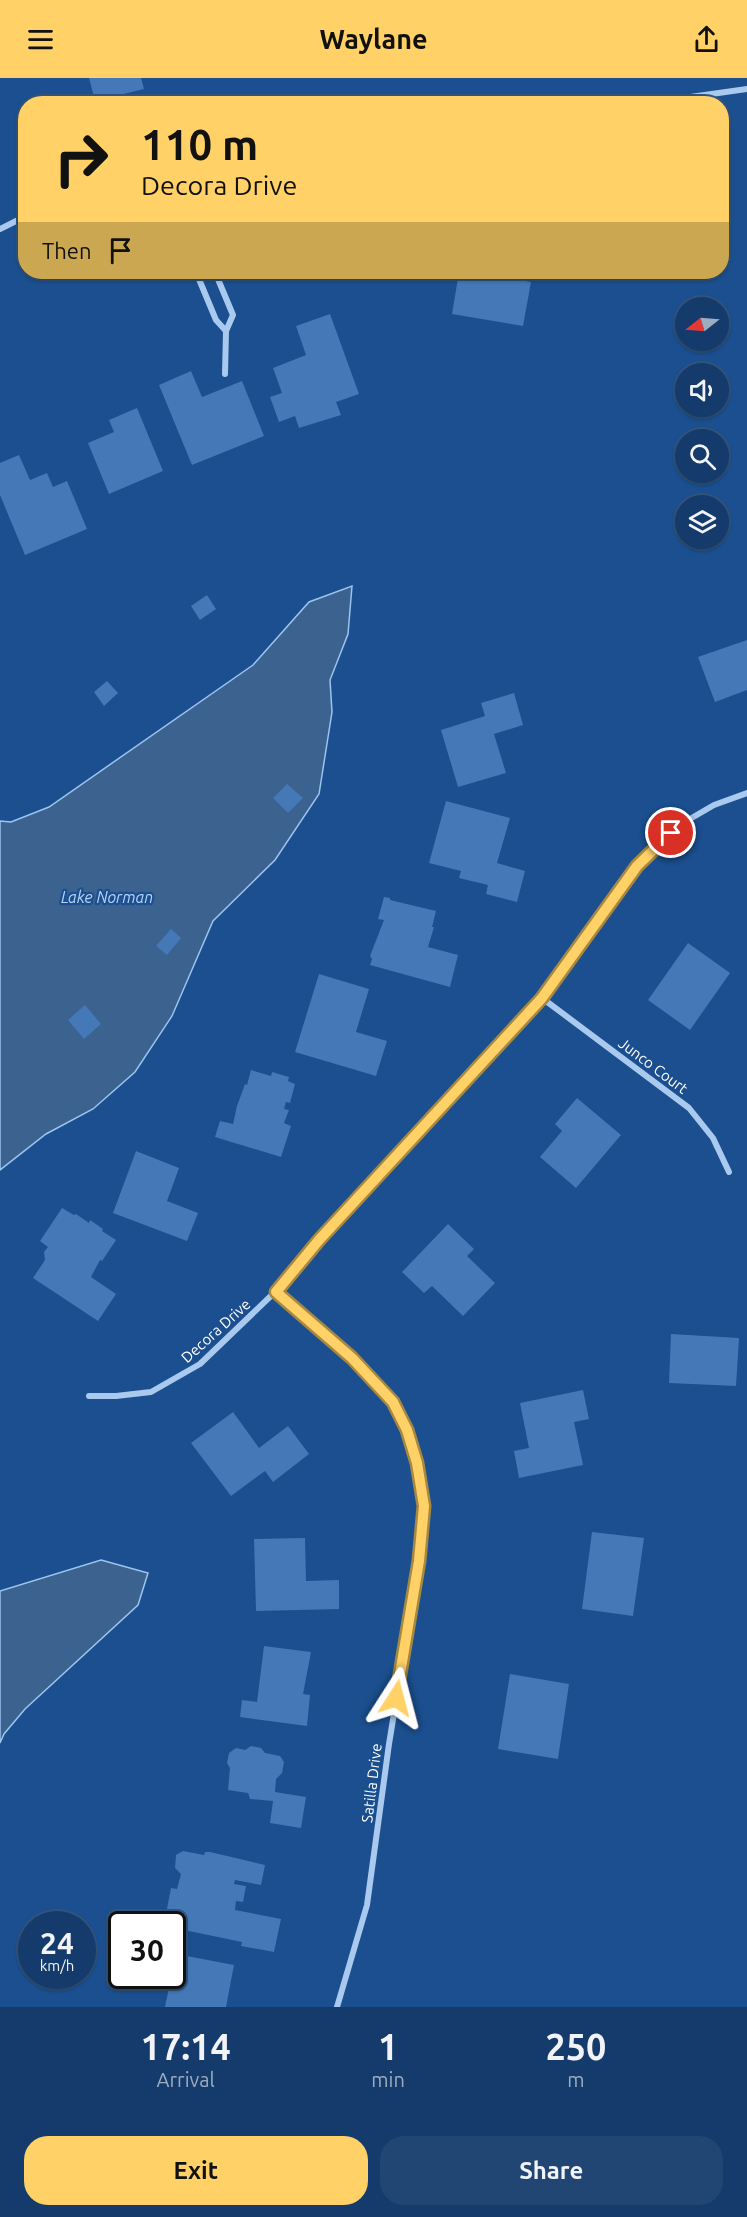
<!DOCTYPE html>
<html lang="en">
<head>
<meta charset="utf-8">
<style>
  body { margin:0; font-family:Ubuntu,sans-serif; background:#214673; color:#f1f3f6; height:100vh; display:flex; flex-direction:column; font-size:22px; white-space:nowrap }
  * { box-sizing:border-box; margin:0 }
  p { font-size:20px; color:#9dadc1 }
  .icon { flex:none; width:33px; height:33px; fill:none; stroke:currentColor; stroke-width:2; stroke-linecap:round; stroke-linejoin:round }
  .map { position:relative; height:1929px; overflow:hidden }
  .drawer { display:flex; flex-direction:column; background:#143b6b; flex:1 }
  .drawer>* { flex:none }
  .hud { position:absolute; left:18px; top:18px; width:711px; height:183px; border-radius:24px; box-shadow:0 2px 4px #0004,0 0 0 2px #33557e; background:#ffd166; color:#111; overflow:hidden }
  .needle { width:39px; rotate:253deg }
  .tools { position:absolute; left:675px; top:219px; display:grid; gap:12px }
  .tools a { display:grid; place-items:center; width:54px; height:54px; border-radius:50%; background:#143b6b; box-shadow:0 2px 4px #0004,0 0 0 2px #33557e; font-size:30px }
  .speed { position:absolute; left:18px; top:1833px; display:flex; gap:12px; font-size:30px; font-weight:700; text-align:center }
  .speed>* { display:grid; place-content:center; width:78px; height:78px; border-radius:50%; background:#143b6b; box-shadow:0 2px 4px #0004,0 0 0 2px #33557e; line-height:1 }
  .speed small { font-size:15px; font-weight:400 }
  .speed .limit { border:3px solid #111; border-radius:9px; background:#fff; color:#111 }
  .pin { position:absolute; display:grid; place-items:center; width:51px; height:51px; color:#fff; margin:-26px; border:3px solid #fff; border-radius:50%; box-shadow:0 2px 6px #0007 }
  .me { position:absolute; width:66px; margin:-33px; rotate:9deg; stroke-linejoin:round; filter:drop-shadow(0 0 4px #0008) }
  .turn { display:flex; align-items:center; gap:21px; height:126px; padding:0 24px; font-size:27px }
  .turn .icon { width:78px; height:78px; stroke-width:2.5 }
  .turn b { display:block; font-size:42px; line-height:51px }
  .then { display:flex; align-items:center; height:57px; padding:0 24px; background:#0003; gap:12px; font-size:22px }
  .eta { display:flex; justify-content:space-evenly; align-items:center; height:102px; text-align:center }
  .eta b { font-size:36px; font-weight:600; line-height:42px }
  .primary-button { display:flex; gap:12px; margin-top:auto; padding:12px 24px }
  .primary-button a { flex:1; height:69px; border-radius:24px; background:#ffd166; color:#111; font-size:24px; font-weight:600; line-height:69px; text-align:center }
  .primary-button a+a { background:#214673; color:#f1f3f6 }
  header { display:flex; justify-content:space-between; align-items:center; height:78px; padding:0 24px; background:#ffd166; color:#111; font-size:27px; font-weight:600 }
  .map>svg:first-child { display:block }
  .water { fill:#3c6290; stroke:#9cc4f0; stroke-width:1.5 }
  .building { fill:#4478b7 }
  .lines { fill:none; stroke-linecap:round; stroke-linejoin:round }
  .street { stroke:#a9c9ee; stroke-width:6 }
  .route-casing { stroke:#a68842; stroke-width:15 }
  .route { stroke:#ffd166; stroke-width:10 }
  .labels { text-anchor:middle; stroke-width:4.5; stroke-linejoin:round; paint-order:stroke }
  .street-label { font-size:15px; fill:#fff; stroke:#1b4f8f }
  .water-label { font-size:16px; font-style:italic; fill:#b5d3f5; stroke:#1b4f8f }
</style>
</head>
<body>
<header><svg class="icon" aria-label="menu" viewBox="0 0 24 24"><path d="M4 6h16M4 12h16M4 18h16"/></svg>Waylane<svg class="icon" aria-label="share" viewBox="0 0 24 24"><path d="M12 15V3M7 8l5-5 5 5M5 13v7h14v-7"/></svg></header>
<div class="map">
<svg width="747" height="1929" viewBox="0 0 747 1929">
  <rect width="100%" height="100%" fill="#1b4f8f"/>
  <path class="water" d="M352,508L348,556L330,602L332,634L319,716L275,782L213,843L172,938L135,994L93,1031L46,1056L0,1092V743L11,744L49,729L253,587L309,524Z
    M101,1482L148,1495L138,1527L25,1631L4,1656L0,1665V1513Z"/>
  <path class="building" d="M89,0H141L144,11L95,23Z
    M459,194H472L531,204L523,248L452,236Z
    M330,236L359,316L336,324L341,337L299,350L295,338L279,344L270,319L282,315L273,290L306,277L296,248Z
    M191,293L202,319L242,303L264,358L192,387L159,307Z
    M137,330L163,393L109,416L88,365L114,354L109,342Z
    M19,377L30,402L47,395L53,409L67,403L87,451L25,477L0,417V385Z
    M207,517L216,531L200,542L191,528Z
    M747,562V612L715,624L698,579Z
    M107,603L118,615L104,628L94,614Z
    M514,615L523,647L494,656L506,695L458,709L441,652L485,638L481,625Z
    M287,706L303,720L288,735L273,720Z
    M446,723L510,740L497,785L525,793L517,824L486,816L488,807L459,800L461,793L429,785Z
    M384,819L390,820V822L436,833L432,849H434L428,869L458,877L450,909L370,887L372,881L370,878L384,842L378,841Z
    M171,851L181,860L167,877L156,868Z
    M688,865L730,895L690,952L648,922Z
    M319,896L369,911L356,954L387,963L376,998L295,974Z
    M85,927L101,946L84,961L68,942Z
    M251,992L271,998L272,994L289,999L288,1003L295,1006L290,1025L286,1024L284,1031L289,1032L284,1045L291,1048L281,1079L215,1059L220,1043L233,1046L237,1028L245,1006L247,1007Z
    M577,1020L621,1057L576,1110L540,1079L562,1053L555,1046Z
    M136,1073L179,1090L167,1123L198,1135L187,1163L113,1135Z
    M62,1130L74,1137L76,1136L89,1145L90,1142L103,1151L102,1153L116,1162L102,1183L100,1182L91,1199L116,1216L98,1243L33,1200L45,1182L44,1174L48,1169L40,1163Z
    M448,1146L474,1171L467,1178L495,1205L463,1238L432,1208L424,1215L402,1194Z
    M671,1256L739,1260L736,1308L669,1305Z
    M583,1312L589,1341L574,1344L583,1387L519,1400L514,1373L529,1370L520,1325Z
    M233,1334L259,1370L288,1348L309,1376L273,1404L265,1393L231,1418L191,1365Z
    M592,1454L644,1460L633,1538L582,1531Z
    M305,1460L306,1503L339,1502V1531L256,1533L254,1461Z
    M264,1568L311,1574L303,1616L310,1617L307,1648L240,1639L242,1622L257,1624Z
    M510,1596L569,1606L558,1681L498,1671Z
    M251,1668L261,1670L265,1675L280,1678L284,1684L282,1695L276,1701L275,1714L306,1719L301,1750L270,1745L273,1723L250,1721L248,1715L228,1712L230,1690L227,1685L229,1675L236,1670L245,1672Z
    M183,1773L204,1777L205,1774H210L265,1787L261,1807L235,1802L234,1806L246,1808L243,1824L236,1823L235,1832L281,1841L274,1874L241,1868L242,1864L184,1852L187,1841L166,1836L171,1810L177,1811L181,1796L175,1790L176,1777Z
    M176,1876L234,1887L226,1929H165Z"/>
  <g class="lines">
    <path class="street" d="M641,26L747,11
      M0,151L26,138
      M196,194L216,242L226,253
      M215,194L233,237L226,253L225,296
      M542,920L689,1030L713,1060L729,1094
      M275,1214L352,1280L393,1324L407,1352L417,1385L424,1428L419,1483L389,1666L367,1827L337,1929
      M89,1318H116L151,1314L200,1286L275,1214L319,1162L542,920L637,788L683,745L714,727L747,715"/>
  </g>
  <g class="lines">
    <defs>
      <path id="route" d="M396,1620L419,1483L424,1428L417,1385L407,1352L393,1324L352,1280L276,1214L319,1162L542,920L637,788L671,755"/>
    </defs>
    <use href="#route" class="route-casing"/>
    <use href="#route" class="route"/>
  </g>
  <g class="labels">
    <g class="street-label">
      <text transform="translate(653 988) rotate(37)" y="5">Junco Court</text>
      <text transform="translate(216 1253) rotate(-42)" y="5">Decora Drive</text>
      <text transform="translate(372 1705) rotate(-83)" y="5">Satilla Drive</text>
    </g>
    <g class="water-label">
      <text x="107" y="825">Lake Norman</text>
    </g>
  </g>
</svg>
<div class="tools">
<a><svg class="needle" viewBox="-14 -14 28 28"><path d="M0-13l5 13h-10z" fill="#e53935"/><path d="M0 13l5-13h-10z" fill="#9dadc1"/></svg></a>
<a><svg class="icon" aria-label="sound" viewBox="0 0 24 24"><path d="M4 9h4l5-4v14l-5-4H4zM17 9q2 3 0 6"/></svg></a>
<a><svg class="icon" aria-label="search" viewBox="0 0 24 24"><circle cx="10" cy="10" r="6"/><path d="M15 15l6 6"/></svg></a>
<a><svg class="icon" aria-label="layers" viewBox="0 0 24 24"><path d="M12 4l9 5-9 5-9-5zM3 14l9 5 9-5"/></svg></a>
</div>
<div class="speed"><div>24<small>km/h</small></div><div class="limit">30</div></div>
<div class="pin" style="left:671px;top:755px;background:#d93025"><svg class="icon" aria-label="arrive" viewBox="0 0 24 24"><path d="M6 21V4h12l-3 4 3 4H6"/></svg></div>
<svg class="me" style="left:396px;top:1620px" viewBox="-20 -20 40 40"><path d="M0-17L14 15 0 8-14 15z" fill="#ffd166" stroke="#fff" stroke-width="4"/></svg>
<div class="hud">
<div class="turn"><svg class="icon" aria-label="right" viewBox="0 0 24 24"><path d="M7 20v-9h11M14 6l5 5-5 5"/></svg><div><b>110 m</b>Decora Drive</div></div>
<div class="then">Then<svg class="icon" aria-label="arrive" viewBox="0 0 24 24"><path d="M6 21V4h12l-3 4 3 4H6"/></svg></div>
</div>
</div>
<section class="drawer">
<div class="eta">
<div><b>17:14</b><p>Arrival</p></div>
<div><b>1</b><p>min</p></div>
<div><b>250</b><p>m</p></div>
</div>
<div class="primary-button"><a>Exit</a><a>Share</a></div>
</section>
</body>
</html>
